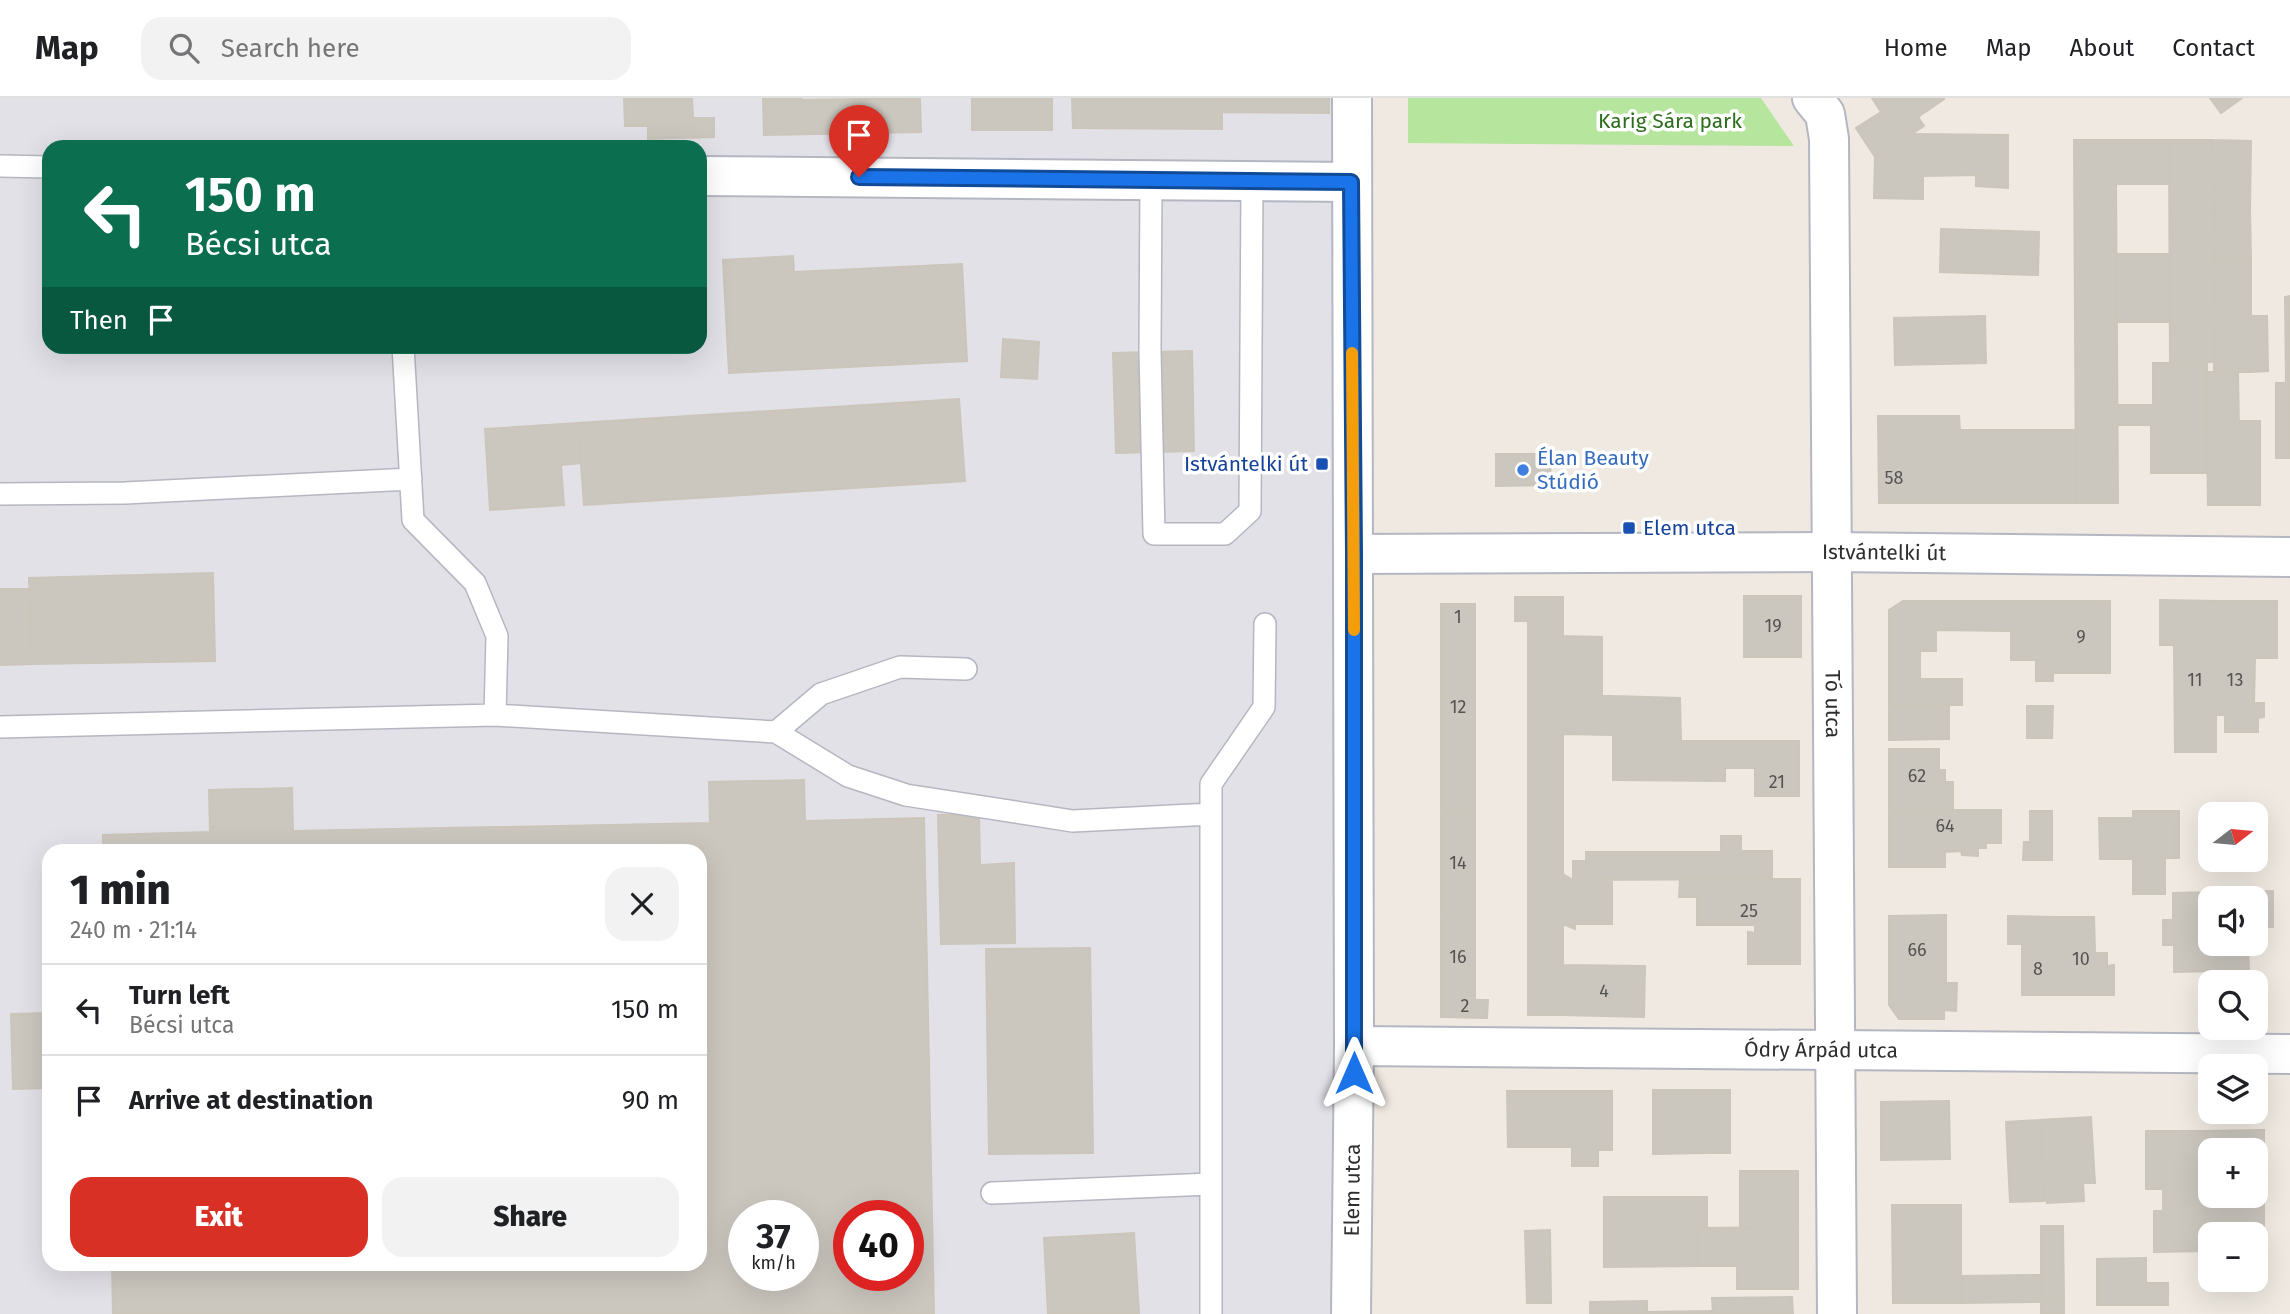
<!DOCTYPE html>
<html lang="en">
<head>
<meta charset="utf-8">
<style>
  body { margin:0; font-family:"Fira Sans",sans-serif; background:#f2f2f2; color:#202124; height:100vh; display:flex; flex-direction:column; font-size:26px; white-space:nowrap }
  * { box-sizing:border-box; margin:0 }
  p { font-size:23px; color:#757577 }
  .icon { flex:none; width:38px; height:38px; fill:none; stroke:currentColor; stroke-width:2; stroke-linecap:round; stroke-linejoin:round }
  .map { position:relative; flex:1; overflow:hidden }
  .side { position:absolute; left:42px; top:746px; width:665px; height:427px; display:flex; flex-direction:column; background:#fff; border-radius:21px; box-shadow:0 7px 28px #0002 }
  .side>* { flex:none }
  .guide { position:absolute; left:42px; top:42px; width:665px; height:214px; border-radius:21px; box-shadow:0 7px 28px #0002; background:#0b6e4f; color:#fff; overflow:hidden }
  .needle { width:46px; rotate:74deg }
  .buttons { position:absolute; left:2198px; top:704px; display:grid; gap:14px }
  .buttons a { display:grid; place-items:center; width:70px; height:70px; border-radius:14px; background:#fff; box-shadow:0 7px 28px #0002; font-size:35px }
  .speed { position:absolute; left:728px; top:1102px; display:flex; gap:14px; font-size:35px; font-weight:700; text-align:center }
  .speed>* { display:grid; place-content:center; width:91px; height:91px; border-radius:50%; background:#fff; box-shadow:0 7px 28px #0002; line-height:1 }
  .speed small { font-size:18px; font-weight:400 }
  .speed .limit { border:10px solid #d22; background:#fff; color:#111 }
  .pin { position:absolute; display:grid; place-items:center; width:60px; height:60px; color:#fff; margin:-72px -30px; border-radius:50% 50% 50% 0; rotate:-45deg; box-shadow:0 0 7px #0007 }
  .pin .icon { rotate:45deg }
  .me { position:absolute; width:77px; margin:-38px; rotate:0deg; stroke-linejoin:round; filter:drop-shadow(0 0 5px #0008) }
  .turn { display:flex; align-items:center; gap:24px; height:147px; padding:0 28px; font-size:32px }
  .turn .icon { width:91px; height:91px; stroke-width:2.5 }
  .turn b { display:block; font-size:49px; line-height:60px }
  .then { display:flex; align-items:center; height:66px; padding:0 28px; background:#0003; gap:14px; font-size:26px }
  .round { display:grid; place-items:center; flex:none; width:74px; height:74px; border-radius:21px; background:#f2f2f2 }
  .head { display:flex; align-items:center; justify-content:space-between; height:119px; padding:0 28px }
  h1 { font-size:42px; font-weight:800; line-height:52px }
  .action { display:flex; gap:14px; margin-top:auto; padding:14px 28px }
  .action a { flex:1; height:80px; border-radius:21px; background:#d93025; color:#fff; font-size:28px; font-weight:800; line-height:80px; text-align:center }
  .action a+a { background:#f2f2f2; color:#202124 }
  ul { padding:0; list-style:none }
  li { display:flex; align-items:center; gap:21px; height:91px; padding:0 28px; border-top:2px solid #e0e0e0 }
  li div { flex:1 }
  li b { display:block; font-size:26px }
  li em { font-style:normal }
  header { display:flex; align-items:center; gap:42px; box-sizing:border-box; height:98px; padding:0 35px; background:#fff; border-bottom:2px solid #e0e0e0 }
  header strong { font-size:33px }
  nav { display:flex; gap:38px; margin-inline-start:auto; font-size:24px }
  .search { width:490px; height:63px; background:#f2f2f2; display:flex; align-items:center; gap:18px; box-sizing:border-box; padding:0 24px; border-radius:21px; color:#757577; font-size:26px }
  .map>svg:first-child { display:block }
  .industrial { fill:#e3e1e8; fill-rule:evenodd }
  .green { fill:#b6e59e }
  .building { fill:#cbc7bf; stroke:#cbc5ba; stroke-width:2; fill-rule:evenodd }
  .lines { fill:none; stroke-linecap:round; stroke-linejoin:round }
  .service-casing { stroke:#b4b7c1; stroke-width:24 }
  .minor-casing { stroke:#b4b7c1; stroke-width:42 }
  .tertiary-casing { stroke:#b4b7c1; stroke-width:42 }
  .service { stroke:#fff; stroke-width:21 }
  .minor { stroke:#fff; stroke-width:38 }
  .tertiary { stroke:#fff; stroke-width:38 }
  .route-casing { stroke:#114b97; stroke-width:18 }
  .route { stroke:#1a73e8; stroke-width:12 }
  .slow { stroke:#f59e0b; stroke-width:12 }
  .transit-dot { fill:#1a4fb4; stroke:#fff; stroke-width:2.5 }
  .shop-dot { fill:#3f7fe0; stroke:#fff; stroke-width:2.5 }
  .labels { text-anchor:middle; stroke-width:7; stroke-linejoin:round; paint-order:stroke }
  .number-label { font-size:18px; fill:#555452 }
  .park-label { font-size:21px; fill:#2c6e1b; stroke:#fff }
  .shop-label { font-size:21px; fill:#366cbe; stroke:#fff; text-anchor:start }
  .transit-label { font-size:21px; fill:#164399; stroke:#fff; text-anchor:end }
  .street-label { font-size:21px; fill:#2e2e2e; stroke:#fff }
</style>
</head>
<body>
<header>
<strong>Map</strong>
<div class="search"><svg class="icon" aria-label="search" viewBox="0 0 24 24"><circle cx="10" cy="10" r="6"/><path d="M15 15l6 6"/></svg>Search here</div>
<nav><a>Home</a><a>Map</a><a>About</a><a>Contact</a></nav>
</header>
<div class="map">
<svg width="2290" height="1216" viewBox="0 0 2290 1216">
  <rect width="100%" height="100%" fill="#efe9e1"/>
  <path class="industrial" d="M0,0H1345L1330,1216H0ZM49,49H700V248H49ZM49,752H700V1166H49ZM744,1118H803V1178H744ZM849,1118H908V1178H849Z"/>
  <path class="green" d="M1408,0H1761L1794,48L1408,45Z"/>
  <path class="building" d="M624,0H692L693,20H714V39L648,41V28H625Z
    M763,0H802V2L920,0L921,34L764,37Z
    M972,0H1052V32H972Z
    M1072,0H1222V31L1073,30Z
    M1222,0H1329V15L1222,14Z
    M1872,0H1943L1944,1L1918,19L1924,28L1875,59L1856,30L1881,14Z
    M2210,0H2242L2221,15Z
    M1911,36L2008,37V90L1976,88V77L1923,78V101L1874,100L1875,59Z
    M2074,42H2169V86H2116L2118,405H2076Z
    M2169,42H2213L2214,264L2170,265Z
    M2213,42L2251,43L2250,112L2214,113Z
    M2250,112L2251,160H2213L2214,113Z
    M1941,131L2039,134L2038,177L1940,174Z
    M2116,156H2169L2170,224H2116Z
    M793,158L794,174L962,166L967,263L729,275L723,162Z
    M2213,160H2251V274H2214Z
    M2290,198V360H2276V285H2286L2285,199Z
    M1985,218L1986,265L1895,267L1894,220Z
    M2251,218H2267L2268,273L2251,274Z
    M1003,241L1039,244L1037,281L1001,279Z
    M1192,253L1194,353L1116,355L1113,255Z
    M2153,265H2207L2208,375H2151V327H2117V307H2153Z
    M2207,274H2238L2239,333L2207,334Z
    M959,301L965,383L584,407L578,325Z
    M1878,318H1959L1960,332H2075L2076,405H1879Z
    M2239,323H2260V407H2208L2207,334L2239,333Z
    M578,325L581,365L561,367L564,407L490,412L485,331Z
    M1496,356H1550L1551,387L1496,388Z
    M213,475L215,563L32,566L29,480Z
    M0,491H30L32,566L0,567Z
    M1744,498H1801V559H1744Z
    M1515,499H1563V917H1528V523H1515Z
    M2160,502L2216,503V654H2175L2174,547H2160Z
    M1903,503H2053V583H2036V562H2011V533L1936,532V553H1920V581H1962V607H1889V512Z
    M2053,503H2110V575H2053Z
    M2216,503H2277V560H2255L2254,605H2264V619L2258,620V634H2225V617H2216Z
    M1441,506H1475V713H1441Z
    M1563,538L1602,539V598H1613V637L1563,636Z
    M1613,598L1680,600L1681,643H1725V683L1613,682Z
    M1889,607H1949V641L1889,642Z
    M2027,608H2053L2052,640H2027Z
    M1725,643H1799V698H1755V670H1725Z
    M1889,651H1939V672H1945V684H1953V712H1889Z
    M804,682L805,723L924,720L934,1216H113L112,1166H700V752H103V737L210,734L209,692L292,690L293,733L710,725L709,684ZM744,1118H803V1178H744ZM849,1118H908V1178H849Z
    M1889,712H2001V745H1986V750H1978V758L1962,757L1961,753L1945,754V769H1889Z
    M1441,713H1475V817L1441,816Z
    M2030,713H2052V762H2023L2024,744H2030Z
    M2133,713H2179V760H2165V796H2133Z
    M979,716L980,767L1014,765L1015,845L941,846L938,717Z
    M2099,720H2133V761H2100Z
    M1721,738H1741V753H1772V781L1573,782V763H1586V754H1721Z
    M1563,776L1573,782L1612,781V826H1575V831L1563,826Z
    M1680,781H1800V866H1748V834L1755,835V827H1697V799H1679Z
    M2273,793V829H2256V800H2215V794Z
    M2215,794V800H2210V845H2216L2217,873L2174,874V847H2163V822H2173V795Z
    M1441,816L1475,817V902H1488L1487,920L1441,919Z
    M1946,817V885H1957L1956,913L1944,912V921H1899L1889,907V818Z
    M2008,818L2054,819V897H2022V846H2008Z
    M2054,819H2094L2095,855H2107V868L2114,867V897H2054Z
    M2216,845H2248L2249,872L2217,873Z
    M1090,850L1093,1055L989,1056L986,851Z
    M1563,867L1645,868L1644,919L1563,917Z
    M49,915V990L13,991L11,916Z
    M1653,992H1707V1055L1653,1056Z
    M1707,992H1730V1055H1707Z
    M1507,993H1612V1052H1598V1068H1572V1049H1508Z
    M1949,1003L1950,1061L1881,1062V1004Z
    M2091,1019L2095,1085H2083L2084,1103L2047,1105V1102L2044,1103L2040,1022Z
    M2040,1022L2044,1103L2010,1104L2006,1024Z
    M2264,1032V1133H2207L2206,1033ZM2210,1052H2256V1097H2210Z
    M2146,1033H2206L2207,1153L2154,1154V1113H2163V1091H2146Z
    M1740,1073H1798V1129L1740,1130Z
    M1604,1099H1707V1130H1697L1698,1168L1604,1169Z
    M1892,1107H1961V1205H1893Z
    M2041,1128H2063L2064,1204H2041Z
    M1798,1129V1191H1737V1168H1698L1697,1130Z
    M1550,1132L1551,1205H1527L1525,1133Z
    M1134,1135L1139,1216H1048L1044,1140Z
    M2146,1160V1185H2168V1207H2097V1161Z
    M2041,1177V1204L1961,1205L1962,1178Z
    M1792,1199L1793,1216H1713L1712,1200Z
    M1647,1203V1216H1590V1204Z
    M2041,1204H2064V1216H2041Z
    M1713,1213V1216H1647L1646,1214Z"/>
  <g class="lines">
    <defs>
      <path id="service" d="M0,68L49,69
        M1151,82L1150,253L1154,436H1225L1250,413L1252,82
        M0,396L125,395L411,381
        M495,617L776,634L821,596L900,569L966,571
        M0,629L495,617L497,538L475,485L413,422L403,248
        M776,634L848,678L906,697L1073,723L1211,716
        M992,1095L1211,1086
        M1211,1216V686L1264,609L1265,526"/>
      <g id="minor">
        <path id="s1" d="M1812,0L1825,16L1829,41L1837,1216"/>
        <path d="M700,78L1351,84"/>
        <path id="s2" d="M1354,456L1832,454L2290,459"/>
        <path id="s3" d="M1354,948L2290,956"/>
      </g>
      <g id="tertiary">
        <path id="s4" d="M1351,1216L1354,948L1352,0"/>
      </g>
    </defs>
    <use href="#service" class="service-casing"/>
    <use href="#minor" class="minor-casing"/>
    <use href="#tertiary" class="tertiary-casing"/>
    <use href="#service" class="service"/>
    <use href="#minor" class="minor"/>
    <use href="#tertiary" class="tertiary"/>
  </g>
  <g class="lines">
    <defs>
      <path id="route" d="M859,79L1351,84L1354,456V975"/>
    </defs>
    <use href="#route" class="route-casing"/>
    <use href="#route" class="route"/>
    <path class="slow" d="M1352,255L1354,532"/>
  </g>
  <g class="transit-dot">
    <rect x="1315" y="359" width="14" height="14" rx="3.5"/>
    <rect x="1622" y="423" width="14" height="14" rx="3.5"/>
  </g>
  <circle class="shop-dot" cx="1523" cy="372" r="7"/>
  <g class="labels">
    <g class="number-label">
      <text x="1894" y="386">58</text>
      <text x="1458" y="525">1</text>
      <text x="1773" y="534">19</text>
      <text x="2081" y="545">9</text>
      <text x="2195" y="588">11</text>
      <text x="2235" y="588">13</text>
      <text x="1458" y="615">12</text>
      <text x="1917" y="684">62</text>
      <text x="1777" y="690">21</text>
      <text x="1945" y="734">64</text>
      <text x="1458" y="771">14</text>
      <text x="1749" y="819">25</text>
      <text x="1917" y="858">66</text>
      <text x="1458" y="865">16</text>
      <text x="2081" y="867">10</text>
      <text x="2038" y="877">8</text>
      <text x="1604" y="899">4</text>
      <text x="1465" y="914">2</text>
    </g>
    <g class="park-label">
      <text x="1670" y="30">Karig Sára park</text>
    </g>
    <g class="shop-label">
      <text x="1537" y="367">Élan Beauty<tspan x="1537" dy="24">Stúdió</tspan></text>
    </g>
    <g class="transit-label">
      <text x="1308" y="373">Istvántelki út</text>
      <text x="1643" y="437" text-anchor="start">Elem utca</text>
    </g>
    <g class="street-label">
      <text dy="7" stroke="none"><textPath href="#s2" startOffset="530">Istvántelki út</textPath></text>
      <text dy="7" stroke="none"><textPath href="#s1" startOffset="611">Tó utca</textPath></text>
      <text dy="7" stroke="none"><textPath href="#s3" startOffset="467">Ódry Árpád utca</textPath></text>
      <text dy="7" stroke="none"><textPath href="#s4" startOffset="124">Elem utca</textPath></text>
    </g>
  </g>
</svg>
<div class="buttons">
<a><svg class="needle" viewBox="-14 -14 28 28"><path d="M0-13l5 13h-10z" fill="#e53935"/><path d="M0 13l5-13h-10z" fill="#757577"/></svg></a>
<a><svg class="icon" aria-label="sound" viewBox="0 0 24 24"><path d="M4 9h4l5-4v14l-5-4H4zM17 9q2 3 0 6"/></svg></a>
<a><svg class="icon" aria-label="search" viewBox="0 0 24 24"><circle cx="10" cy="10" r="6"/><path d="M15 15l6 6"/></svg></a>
<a><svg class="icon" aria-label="layers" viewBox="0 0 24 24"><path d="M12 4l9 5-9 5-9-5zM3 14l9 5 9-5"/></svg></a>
<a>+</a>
<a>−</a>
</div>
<div class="speed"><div>37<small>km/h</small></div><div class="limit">40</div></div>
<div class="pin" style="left:859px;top:79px;background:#d93025"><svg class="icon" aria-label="arrive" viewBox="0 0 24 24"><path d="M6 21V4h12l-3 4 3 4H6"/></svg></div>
<svg class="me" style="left:1354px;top:975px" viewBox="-20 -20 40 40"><path d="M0-17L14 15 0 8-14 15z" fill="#1a73e8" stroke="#fff" stroke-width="4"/></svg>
<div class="guide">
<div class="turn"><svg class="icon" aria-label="left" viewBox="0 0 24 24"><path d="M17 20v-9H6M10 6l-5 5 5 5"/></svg><div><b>150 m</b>Bécsi utca</div></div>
<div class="then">Then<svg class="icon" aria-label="arrive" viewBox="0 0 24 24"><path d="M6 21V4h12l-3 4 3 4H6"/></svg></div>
</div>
<section class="side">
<div class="head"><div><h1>1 min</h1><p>240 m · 21:14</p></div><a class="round"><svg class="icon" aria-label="close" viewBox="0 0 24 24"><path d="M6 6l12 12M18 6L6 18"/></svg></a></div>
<ul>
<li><svg class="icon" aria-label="left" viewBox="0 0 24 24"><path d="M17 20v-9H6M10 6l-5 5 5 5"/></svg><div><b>Turn left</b><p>Bécsi utca</p></div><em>150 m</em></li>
<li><svg class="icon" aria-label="arrive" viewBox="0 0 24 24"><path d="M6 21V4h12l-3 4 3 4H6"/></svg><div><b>Arrive at destination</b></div><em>90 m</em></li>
</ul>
<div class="action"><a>Exit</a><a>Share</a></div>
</section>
</div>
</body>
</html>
